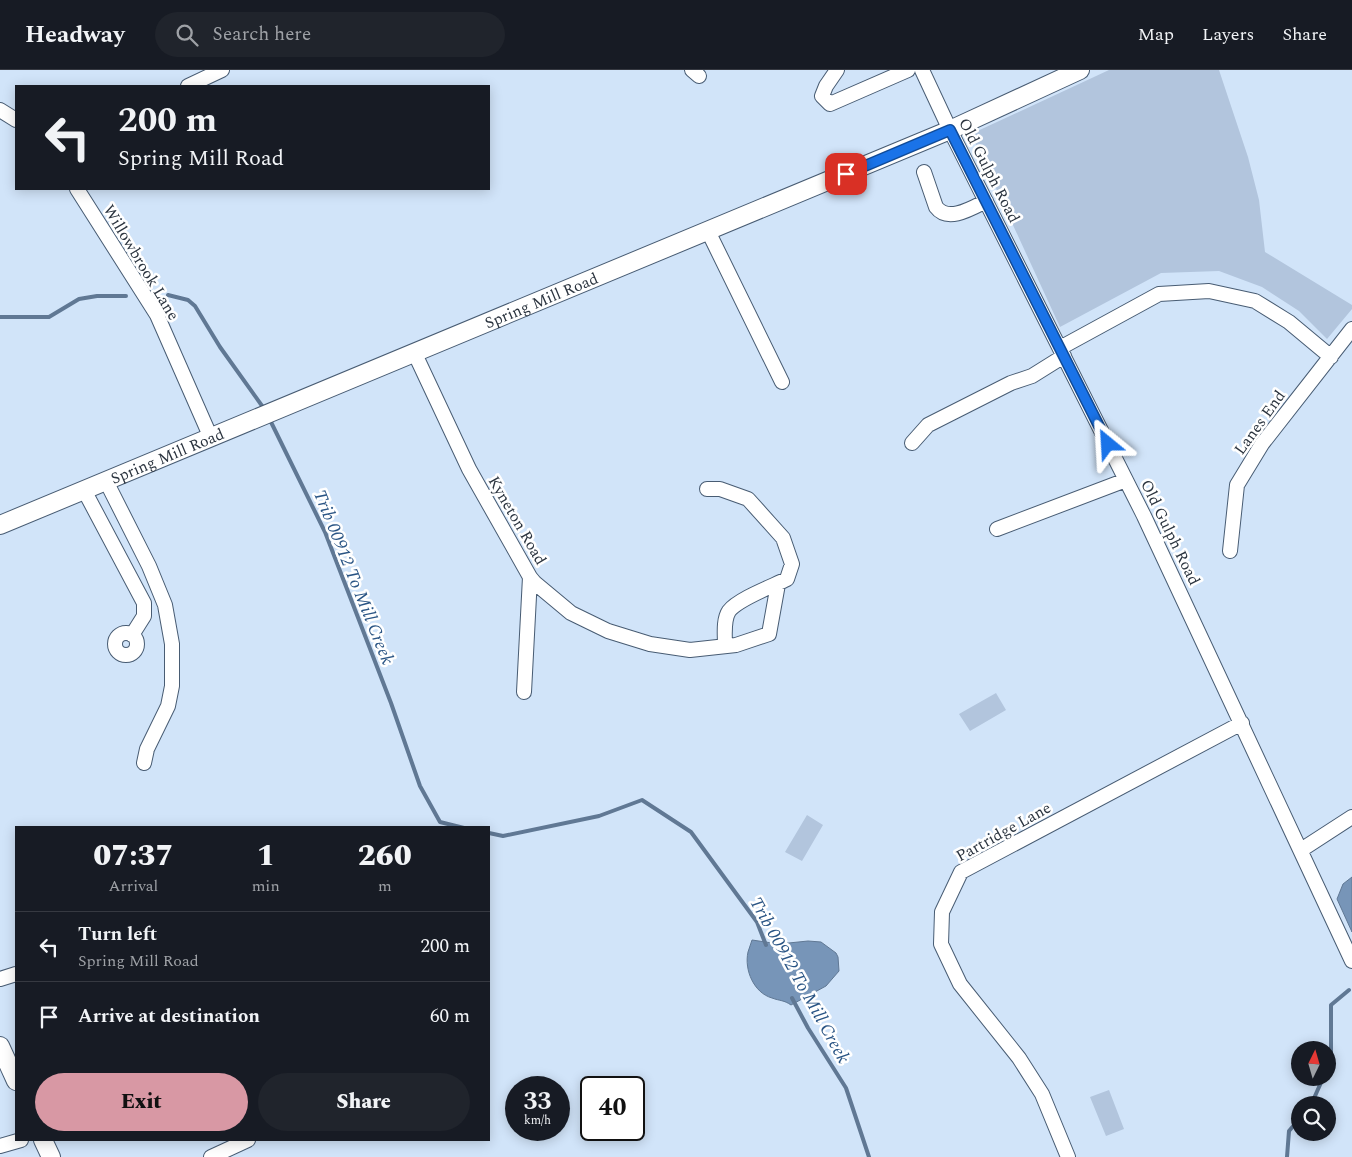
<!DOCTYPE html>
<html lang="en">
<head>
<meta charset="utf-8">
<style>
  body { margin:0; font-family:Spectral,serif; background:#20242c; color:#f1f3f6; height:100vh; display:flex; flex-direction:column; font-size:19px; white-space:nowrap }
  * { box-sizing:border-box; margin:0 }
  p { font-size:16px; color:#9ea1a6 }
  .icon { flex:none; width:28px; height:28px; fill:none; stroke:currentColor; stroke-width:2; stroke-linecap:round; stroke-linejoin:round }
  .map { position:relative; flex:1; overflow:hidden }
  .sheet { position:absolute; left:15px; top:756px; width:475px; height:315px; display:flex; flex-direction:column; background:#171b24; border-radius:0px; box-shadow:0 2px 12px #0003 }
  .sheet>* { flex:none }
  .top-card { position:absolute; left:15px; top:15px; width:475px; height:105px; border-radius:0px; box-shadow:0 2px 12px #0003; background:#171b24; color:#f1f3f6; overflow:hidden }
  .needle { width:32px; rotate:5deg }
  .buttons { position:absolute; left:1291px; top:971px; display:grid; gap:10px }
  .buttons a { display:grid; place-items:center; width:45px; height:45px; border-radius:50%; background:#171b24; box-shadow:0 2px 12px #0003; font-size:25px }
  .speed { position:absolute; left:505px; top:1006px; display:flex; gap:10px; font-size:25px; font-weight:700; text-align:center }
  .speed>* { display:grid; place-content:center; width:65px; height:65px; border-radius:50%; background:#171b24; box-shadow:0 2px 12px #0003; line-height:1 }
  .speed small { font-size:12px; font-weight:400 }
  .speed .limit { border:2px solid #111; border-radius:8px; background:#fff; color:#111 }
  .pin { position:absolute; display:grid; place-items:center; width:42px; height:42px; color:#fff; margin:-21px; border-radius:10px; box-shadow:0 2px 8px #0006 }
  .me { position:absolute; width:55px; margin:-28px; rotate:333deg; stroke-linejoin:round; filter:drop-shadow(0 0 4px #0008) }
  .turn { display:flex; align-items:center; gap:18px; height:105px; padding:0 20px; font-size:22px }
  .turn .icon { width:65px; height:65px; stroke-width:2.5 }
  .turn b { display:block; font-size:35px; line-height:42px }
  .eta { display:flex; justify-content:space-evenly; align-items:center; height:85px; text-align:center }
  .eta b { font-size:30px; font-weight:800; line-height:35px }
  .button { display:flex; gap:10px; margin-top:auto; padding:10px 20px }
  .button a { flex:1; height:58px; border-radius:30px; background:#d898a4; color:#111; font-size:20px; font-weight:800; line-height:58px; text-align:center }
  .button a+a { background:#20242c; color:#f1f3f6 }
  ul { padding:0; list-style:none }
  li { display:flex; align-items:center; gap:15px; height:70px; padding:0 20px; border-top:1px solid #363941 }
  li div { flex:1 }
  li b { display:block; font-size:19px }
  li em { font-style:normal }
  header { display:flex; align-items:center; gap:30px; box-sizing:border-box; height:70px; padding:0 25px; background:#171b24; border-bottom:1px solid #363941 }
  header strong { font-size:24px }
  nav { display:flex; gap:28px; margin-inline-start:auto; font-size:18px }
  .search { width:350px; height:45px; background:#20242c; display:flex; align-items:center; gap:12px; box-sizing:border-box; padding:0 18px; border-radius:28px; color:#9ea1a6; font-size:19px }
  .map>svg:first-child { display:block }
  .green { fill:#b2c5dd }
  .water { fill:#7795b8; stroke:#607894 }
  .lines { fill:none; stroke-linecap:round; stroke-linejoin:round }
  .stream { stroke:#607894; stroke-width:4 }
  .minor-casing { stroke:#485c73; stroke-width:16 }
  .major-casing { stroke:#485c73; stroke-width:20 }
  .minor { stroke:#fff; stroke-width:14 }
  .major { stroke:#fff; stroke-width:18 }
  .route-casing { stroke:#114b97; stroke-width:12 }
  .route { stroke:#1a73e8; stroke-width:9 }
  .labels { text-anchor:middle; stroke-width:5; stroke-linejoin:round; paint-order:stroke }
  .street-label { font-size:16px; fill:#2b343f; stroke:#fff }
  .water-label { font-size:18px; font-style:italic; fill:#295484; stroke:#fff }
</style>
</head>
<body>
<header>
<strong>Headway</strong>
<div class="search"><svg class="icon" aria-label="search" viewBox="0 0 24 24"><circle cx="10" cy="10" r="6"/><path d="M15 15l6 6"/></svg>Search here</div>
<nav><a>Map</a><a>Layers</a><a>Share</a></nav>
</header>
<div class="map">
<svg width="1352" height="1087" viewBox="0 0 1352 1087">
  <rect width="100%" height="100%" fill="#d1e4f9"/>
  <path class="green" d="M1109,0H1219L1248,87L1259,130L1265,182L1352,235V239L1327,269L1299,241L1262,217L1219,201L1161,203L1060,257L971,64Z
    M996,623L1006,640L970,661L959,644Z
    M807,745L823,755L802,791L785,782Z
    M1109,1020L1124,1059L1106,1066L1090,1027Z"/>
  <path class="water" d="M1352,807V862L1337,829L1343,814Z
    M752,870L779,874L808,871L821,872L836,883L838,887L839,901L826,916L791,935C784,930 780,931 772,928C754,923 744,900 748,882C749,878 751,874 752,870Z"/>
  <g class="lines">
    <path class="stream" d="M168,225L188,230L195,236L220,277L265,340
      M0,247H49L79,229L97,226H126
      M269,348L325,462L391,633L420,716L440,752L464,758
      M489,763L503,766L599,746L642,730L691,762L757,852L766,875
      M792,928L808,958L846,1018L869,1087
      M1328,997L1331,988V935L1349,920
      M1311,1035L1323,1008
      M1287,1087L1289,1061L1300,1048"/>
    <defs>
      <path id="minor" d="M692,0L699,6
        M837,0L826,16L822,26L830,34L908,0
        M922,0L950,60L1144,446L1352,891
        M188,16L222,0
        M0,40L16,50
        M924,102L936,137C948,153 972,138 986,131
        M77,119L157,245L211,368
        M708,161L782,312
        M1060,278L1159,224L1209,221L1255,231L1289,252L1331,287
        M415,284L469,399L530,507L535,513L571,543L608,561L650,574L690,580L736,575L769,564L778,514
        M912,373L928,355L1011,313L1032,306L1064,286
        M106,411L149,496L165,535L172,574V616L168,636L147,679L144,693
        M707,419H720L748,429L783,468L792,494L787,509C773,516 738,529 729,541C723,550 725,565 725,576
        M84,420L144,533V546L132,565
        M997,459L1126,410
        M1230,481L1237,415L1262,374L1352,259
        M115 574a11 11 0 1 1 22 0a11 11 0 1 1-22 0Z
        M524,622L530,507
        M1301,780L1352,747
        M0,909L16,904
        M0,1076L21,1070
        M211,1087L248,1070
        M1068,1087L1042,1024L1019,988L960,914L941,874L942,842L961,802L1242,653"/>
      <g id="major">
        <path id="s1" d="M0,455L950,60L1080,0"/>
        <path d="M0,976L16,1011"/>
        <path d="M43,1070L51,1087"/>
      </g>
    </defs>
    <use href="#minor" class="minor-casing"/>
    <use href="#major" class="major-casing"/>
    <use href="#minor" class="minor"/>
    <use href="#major" class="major"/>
  </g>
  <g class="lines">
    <defs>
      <path id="route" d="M846,104L950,60L1108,374"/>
    </defs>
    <use href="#route" class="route-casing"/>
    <use href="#route" class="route"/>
  </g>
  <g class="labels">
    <g class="street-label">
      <text transform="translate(990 100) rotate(63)" y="6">Old Gulph Road</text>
      <text transform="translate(142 192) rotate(59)" y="6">Willowbrook Lane</text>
      <text dy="6" stroke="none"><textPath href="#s1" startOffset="586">Spring Mill Road</textPath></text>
      <text transform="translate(1259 352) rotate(-54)" y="6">Lanes End</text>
      <text dy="6" stroke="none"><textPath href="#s1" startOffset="181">Spring Mill Road</textPath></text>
      <text transform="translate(518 450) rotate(60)" y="6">Kyneton Road</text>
      <text transform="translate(1171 462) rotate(64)" y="6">Old Gulph Road</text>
      <text transform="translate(1003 761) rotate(-29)" y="6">Partridge Lane</text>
    </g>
    <g class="water-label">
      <text transform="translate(354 507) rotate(68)" y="6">Trib 00912 To Mill Creek</text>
      <text transform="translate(800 910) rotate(61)" y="6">Trib 00912 To Mill Creek</text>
    </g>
  </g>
</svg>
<div class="buttons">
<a><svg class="needle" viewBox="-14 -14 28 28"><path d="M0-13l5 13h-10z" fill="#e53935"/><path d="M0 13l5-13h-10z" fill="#9ea1a6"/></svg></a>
<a><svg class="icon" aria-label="search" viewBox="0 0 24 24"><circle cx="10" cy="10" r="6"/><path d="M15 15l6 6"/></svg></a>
</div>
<div class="speed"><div>33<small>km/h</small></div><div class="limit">40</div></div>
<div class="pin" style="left:846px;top:104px;background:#d93025"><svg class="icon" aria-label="arrive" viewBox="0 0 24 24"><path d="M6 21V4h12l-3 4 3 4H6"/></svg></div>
<svg class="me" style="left:1108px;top:374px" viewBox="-20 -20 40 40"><path d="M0-17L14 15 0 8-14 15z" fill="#1a73e8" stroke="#fff" stroke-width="4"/></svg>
<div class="top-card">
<div class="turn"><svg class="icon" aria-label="left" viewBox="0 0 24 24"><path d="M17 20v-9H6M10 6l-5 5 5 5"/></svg><div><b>200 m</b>Spring Mill Road</div></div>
</div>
<section class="sheet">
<div class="eta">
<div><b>07:37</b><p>Arrival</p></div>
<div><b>1</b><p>min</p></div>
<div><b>260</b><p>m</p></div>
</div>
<ul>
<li><svg class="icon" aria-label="left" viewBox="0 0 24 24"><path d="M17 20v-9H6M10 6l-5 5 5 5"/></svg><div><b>Turn left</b><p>Spring Mill Road</p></div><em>200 m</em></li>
<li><svg class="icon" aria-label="arrive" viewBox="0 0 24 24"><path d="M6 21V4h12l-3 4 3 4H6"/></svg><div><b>Arrive at destination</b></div><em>60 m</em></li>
</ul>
<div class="button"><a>Exit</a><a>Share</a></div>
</section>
</div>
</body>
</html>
